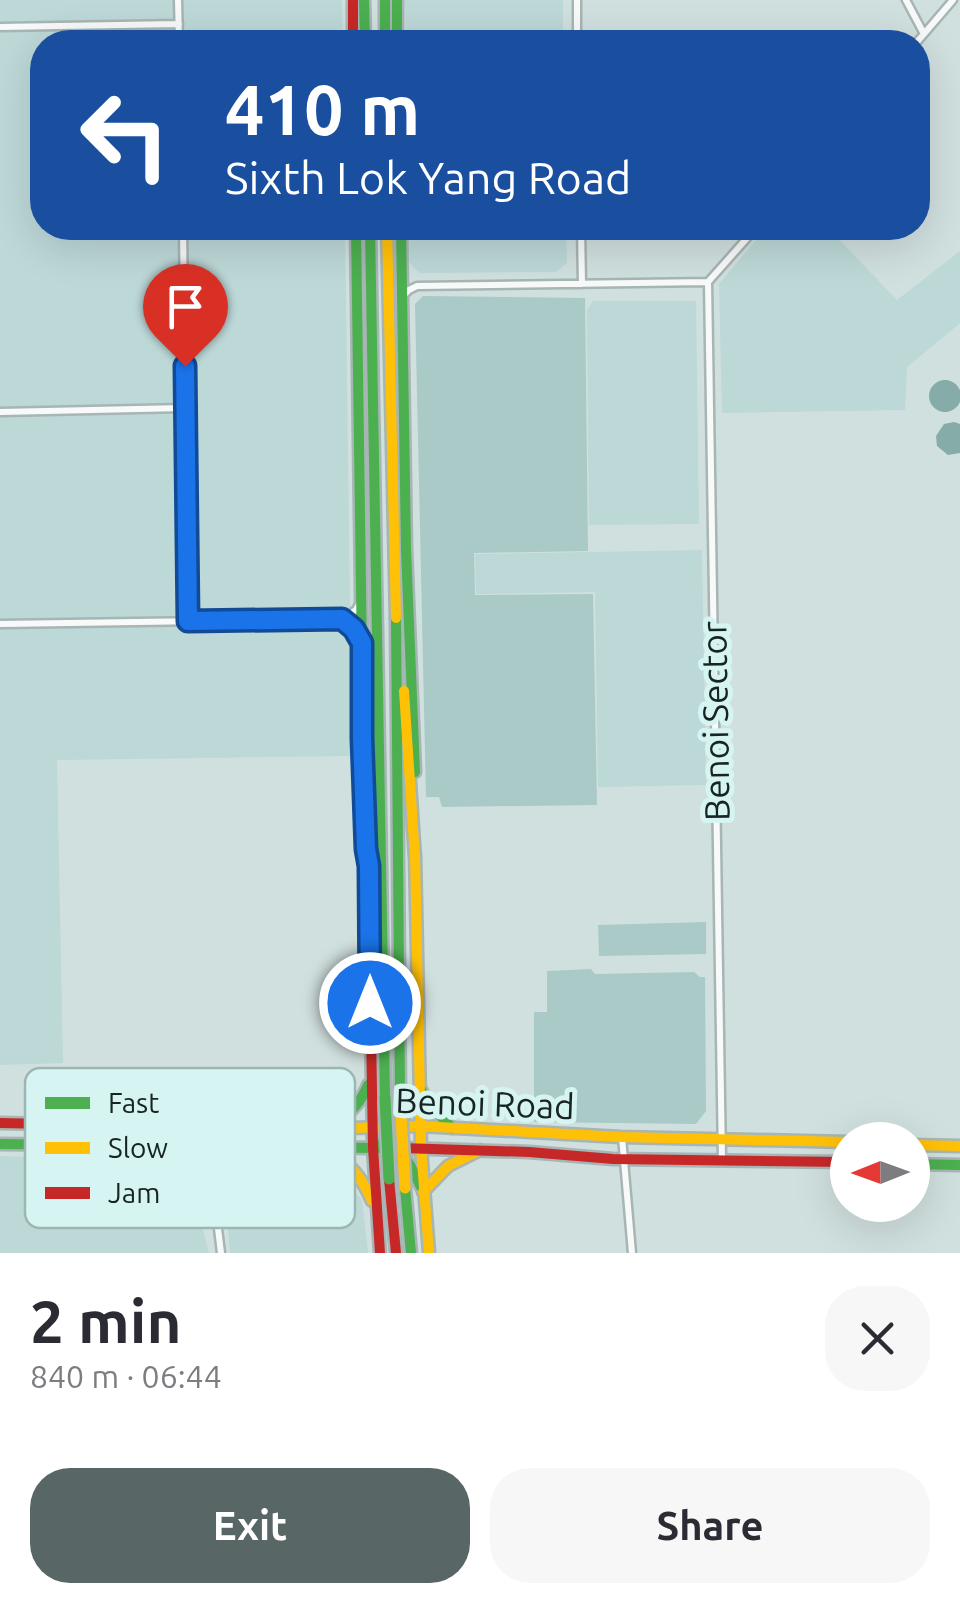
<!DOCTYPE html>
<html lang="en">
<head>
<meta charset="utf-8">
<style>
  body { margin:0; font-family:Ubuntu,sans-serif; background:#f7f7f7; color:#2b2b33; height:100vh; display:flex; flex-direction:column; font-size:38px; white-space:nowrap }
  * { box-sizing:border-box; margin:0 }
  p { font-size:32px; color:#7c7c81 }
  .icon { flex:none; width:55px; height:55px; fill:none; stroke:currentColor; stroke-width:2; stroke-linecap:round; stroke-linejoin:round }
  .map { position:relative; height:1253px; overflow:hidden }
  .panel { display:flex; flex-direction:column; background:#fff; flex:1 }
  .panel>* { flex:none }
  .hud { position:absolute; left:30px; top:30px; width:900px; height:210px; border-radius:40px; box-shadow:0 10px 40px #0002; background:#1a4fa0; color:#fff; overflow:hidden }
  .needle { width:65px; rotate:269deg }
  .controls { position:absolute; left:830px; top:1122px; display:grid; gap:20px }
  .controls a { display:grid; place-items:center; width:100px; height:100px; border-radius:50%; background:#fff; box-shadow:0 10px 40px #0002; font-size:50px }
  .pin { position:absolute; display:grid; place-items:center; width:85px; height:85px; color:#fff; margin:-102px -42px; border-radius:50% 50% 50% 0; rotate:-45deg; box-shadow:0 0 10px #0007 }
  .pin .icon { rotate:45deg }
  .me { position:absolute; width:110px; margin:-55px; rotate:0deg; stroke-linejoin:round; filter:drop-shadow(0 0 8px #0008) }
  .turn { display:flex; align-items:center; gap:35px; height:210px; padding:0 30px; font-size:45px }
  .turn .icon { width:130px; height:130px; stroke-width:2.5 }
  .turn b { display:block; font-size:70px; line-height:85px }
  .round { display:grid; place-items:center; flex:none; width:105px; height:105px; border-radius:40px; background:#f7f7f7 }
  .head { display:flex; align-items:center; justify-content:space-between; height:170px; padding:0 30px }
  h1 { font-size:60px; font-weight:600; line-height:75px }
  .cta { display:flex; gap:20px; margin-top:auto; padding:20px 30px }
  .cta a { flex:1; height:115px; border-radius:40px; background:#586665; color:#fff; font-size:40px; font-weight:600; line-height:115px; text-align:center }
  .cta a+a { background:#f7f7f7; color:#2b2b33 }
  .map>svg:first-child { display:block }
  .built { fill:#bcd8d7 }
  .green { fill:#a9cac7 }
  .water { fill:#85aca8 }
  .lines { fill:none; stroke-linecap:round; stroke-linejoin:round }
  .street-casing { stroke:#a7b5b4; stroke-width:11 }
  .fast-casing { stroke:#a7b5b4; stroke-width:15 }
  .slow-casing { stroke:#a7b5b4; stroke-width:15 }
  .jam-casing { stroke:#a7b5b4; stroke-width:15 }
  .street { stroke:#f8fafa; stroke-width:6 }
  .fast { stroke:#4caf50; stroke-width:10 }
  .slow { stroke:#ffc107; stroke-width:10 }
  .jam { stroke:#c62828; stroke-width:10 }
  .fast-bridge-casing { stroke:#a7b5b4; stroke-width:16; stroke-linecap:butt }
  .slow-bridge-casing { stroke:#a7b5b4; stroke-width:16; stroke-linecap:butt }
  .fast-bridge { stroke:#4caf50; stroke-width:11 }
  .slow-bridge { stroke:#ffc107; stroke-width:11 }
  .route-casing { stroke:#114b97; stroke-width:25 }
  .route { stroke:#1a73e8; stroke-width:18 }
  .labels { text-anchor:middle; stroke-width:10; stroke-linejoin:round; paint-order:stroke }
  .street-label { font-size:35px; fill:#182423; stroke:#d6f5f2 }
  .key { fill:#d6f5f2; stroke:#9db6b4; stroke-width:2.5 }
  .key-label { font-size:28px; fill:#182423 }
</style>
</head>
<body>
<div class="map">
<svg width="960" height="1253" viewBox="0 0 960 1253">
  <rect width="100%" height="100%" fill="#d0e0df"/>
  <path class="built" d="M0,0H342L343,42H42V228H345L352,756L57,760L63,1063L0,1065Z
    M405,0H563V42H406Z
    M409,228H566L567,263L556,272L419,273L409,262Z
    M766,228H828L897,300L960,251V323L907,367L905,410L722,413L719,284Z
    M593,301H696L699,524L589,525L587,310Z
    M702,550L706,785L598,787L595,592L476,594L475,554Z
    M0,1156L193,1162L201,1222L209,1253H0Z
    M222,1159L322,1161L362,1199L368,1253H230Z"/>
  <path class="green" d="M423,296L585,298L588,551L474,553L475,595L593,594L597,805L442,807L439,797H426L415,304Z
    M706,922V954L599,956L598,925Z
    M591,969L595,974L694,972L700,977H705L706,1111L696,1124L534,1122V1012H547V971Z"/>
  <path class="water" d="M929 396a16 16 0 1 1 32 0a16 16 0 1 1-32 0Z
    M954,422L960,424V453L948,455L937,446L936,436L944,424Z"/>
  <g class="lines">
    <defs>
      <path id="street" d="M178,0L179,42
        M577,0V42
        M906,0L924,34
        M0,27L179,24
        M917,42L953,0
        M183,228L188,621
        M581,228L582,284
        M403,296L409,290L417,286L708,282
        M0,412L184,408
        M342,619L359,636
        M0,624L342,619L356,610L360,602
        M622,1137L632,1253
        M187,1147L194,1151L209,1176
        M722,1160L708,282L756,228
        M221,1253L211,1171L217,1155L229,1147"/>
      <path id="fast" d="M364,0L365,42
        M385,0V42
        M397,0V42
        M356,228L364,803
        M370,228L385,1098
        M401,228L406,550L415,772
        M396,618L400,1097
        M369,866L370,674
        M421,1090L430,1105L452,1128
        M288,1129C326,1124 352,1124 368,1085
        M388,1133L410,1165L421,1187
        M383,1142L401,1123L417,1090
        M0,1144L380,1148
        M912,1164L960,1165
        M405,1188L411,1253"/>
      <path id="slow" d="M387,228L396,618
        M404,691L415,858
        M415,854L421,1148L429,1253
        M318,1129L420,1126L621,1137L848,1142
        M912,1145L960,1146
        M299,1148C340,1155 355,1162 372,1201
        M423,1192L448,1166L480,1150"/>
      <path id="jam" d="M353,0V42
        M368,859L373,1148L380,1253
        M0,1123L292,1129
        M401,1148L529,1152L613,1159L848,1162
        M389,1179L396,1253"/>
    </defs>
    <use href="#street" class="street-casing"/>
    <use href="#fast" class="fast-casing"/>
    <use href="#slow" class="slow-casing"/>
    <use href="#jam" class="jam-casing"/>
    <use href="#street" class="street"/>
    <use href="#fast" class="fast"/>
    <use href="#slow" class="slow"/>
    <use href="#jam" class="jam"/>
    <defs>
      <path id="fast-bridge" d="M385,1098L389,1179"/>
      <path id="slow-bridge" d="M400,1097L405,1188"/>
    </defs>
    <use href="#fast-bridge" class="fast-bridge-casing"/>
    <use href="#slow-bridge" class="slow-bridge-casing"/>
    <use href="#fast-bridge" class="fast-bridge"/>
    <use href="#slow-bridge" class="slow-bridge"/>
  </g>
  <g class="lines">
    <defs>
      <path id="route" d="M185,366L188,621L342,619L354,629L362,643V738L366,849L369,866L370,1003"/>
    </defs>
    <use href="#route" class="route-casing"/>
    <use href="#route" class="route"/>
  </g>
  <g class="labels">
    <g class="street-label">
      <text transform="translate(716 721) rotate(-91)" y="12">Benoi Sector</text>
      <text transform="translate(485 1104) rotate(2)" y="12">Benoi Road</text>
    </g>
  </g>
  <rect x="25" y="1068" width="330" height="160" rx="15" class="key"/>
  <rect x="45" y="1097" width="45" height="12" fill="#4caf50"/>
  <rect x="45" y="1142" width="45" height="12" fill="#ffc107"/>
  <rect x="45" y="1187" width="45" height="12" fill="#c62828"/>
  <g class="key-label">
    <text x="108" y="1113">Fast</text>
    <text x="108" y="1158">Slow</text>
    <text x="108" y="1203">Jam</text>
  </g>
</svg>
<div class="controls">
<a><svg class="needle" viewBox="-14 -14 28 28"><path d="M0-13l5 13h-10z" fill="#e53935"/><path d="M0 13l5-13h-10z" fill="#7c7c81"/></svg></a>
</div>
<div class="pin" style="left:185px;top:366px;background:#d93025"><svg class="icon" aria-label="arrive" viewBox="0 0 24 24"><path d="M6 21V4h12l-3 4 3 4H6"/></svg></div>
<svg class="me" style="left:370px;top:1003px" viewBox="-20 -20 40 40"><circle r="17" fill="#1a73e8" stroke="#fff" stroke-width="3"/><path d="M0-11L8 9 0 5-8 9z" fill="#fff"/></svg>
<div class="hud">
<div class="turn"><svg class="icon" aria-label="left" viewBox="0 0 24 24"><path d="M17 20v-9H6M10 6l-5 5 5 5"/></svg><div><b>410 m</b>Sixth Lok Yang Road</div></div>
</div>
</div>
<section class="panel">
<div class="head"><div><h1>2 min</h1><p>840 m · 06:44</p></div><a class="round"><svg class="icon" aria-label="close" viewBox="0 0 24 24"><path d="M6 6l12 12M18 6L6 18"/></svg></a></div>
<div class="cta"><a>Exit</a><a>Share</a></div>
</section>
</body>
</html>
